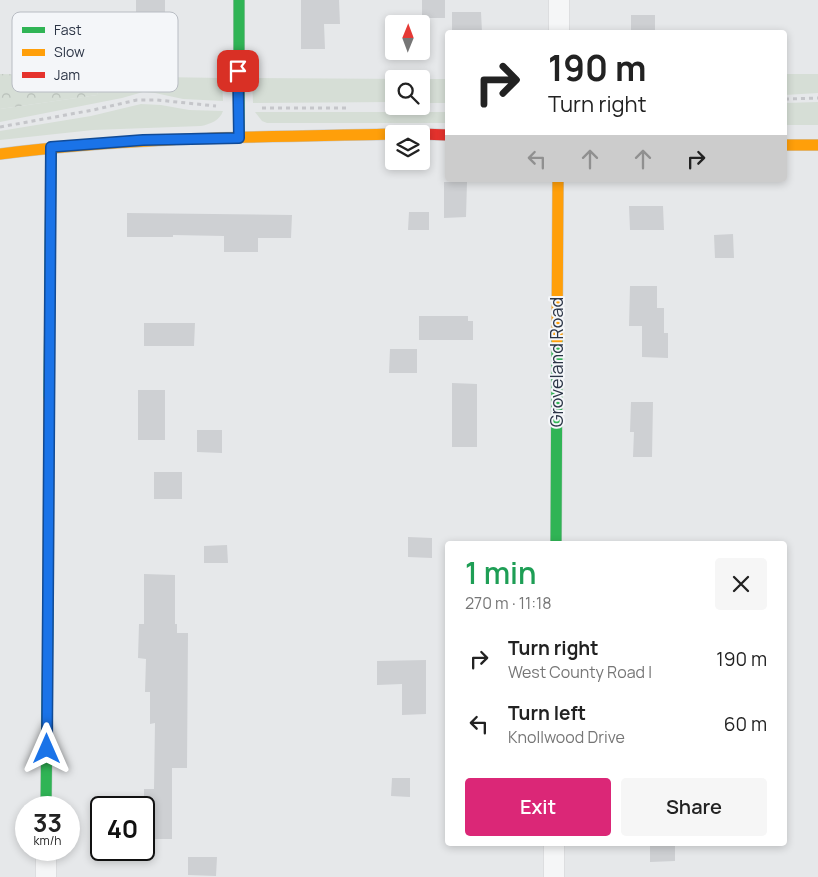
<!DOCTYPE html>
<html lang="en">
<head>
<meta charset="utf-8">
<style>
  body { margin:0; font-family:Manrope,sans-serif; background:#f6f6f6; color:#222; height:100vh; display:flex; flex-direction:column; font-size:19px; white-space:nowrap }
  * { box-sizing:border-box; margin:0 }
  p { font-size:16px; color:#767676 }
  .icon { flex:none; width:28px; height:28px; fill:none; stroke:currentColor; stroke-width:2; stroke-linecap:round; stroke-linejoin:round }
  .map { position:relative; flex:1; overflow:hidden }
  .sheet { position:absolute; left:445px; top:541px; width:342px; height:305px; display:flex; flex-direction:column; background:#fff; border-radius:5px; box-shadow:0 2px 8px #0003 }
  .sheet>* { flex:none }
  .banner { position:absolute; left:445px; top:30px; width:342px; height:152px; border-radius:5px; box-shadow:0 2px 8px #0003; background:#fff; color:#222; overflow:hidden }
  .needle { width:32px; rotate:1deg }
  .buttons { position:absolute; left:385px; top:15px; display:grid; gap:10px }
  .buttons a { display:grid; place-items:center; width:45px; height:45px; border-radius:5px; background:#fff; box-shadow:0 2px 8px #0003; font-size:25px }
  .speed { position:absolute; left:15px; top:796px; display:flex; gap:10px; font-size:25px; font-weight:700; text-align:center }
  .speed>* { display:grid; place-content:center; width:65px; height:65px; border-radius:50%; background:#fff; box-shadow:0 2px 8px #0003; line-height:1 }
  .speed small { font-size:12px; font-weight:400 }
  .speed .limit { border:2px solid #111; border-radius:8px; background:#fff; color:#111 }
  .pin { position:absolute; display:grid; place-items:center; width:42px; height:42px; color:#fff; margin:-21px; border-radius:10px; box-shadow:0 2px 8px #0006 }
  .me { position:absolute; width:55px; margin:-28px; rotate:0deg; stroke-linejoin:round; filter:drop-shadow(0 0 4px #0008) }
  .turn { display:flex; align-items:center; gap:18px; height:105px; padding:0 20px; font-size:22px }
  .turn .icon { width:65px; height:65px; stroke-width:2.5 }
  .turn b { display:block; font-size:35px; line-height:42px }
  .lanes { display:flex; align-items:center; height:48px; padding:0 20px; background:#0003; justify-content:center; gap:25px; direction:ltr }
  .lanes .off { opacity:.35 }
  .round { display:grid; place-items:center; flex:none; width:52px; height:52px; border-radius:5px; background:#f6f6f6 }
  .head { display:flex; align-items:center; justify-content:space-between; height:85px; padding:0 20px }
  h1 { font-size:30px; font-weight:600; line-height:38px; color:#1e9e55 }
  .action { display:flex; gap:10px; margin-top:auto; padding:10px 20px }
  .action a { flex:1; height:58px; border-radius:5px; background:#db2777; color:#fff; font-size:20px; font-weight:600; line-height:58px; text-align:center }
  .action a+a { background:#f6f6f6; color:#222 }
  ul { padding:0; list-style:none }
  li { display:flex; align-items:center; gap:15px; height:65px; padding:0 20px }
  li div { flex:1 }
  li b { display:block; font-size:19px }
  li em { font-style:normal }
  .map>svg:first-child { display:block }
  .green { fill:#d6ded6 }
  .forest { fill:url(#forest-crowns) }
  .building { fill:#ced0d3 }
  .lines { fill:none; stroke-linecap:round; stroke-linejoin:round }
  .street-casing { stroke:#c4c6c8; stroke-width:22 }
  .fast-casing { stroke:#c4c6c8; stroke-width:12 }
  .slow-casing { stroke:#c4c6c8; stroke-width:12 }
  .jam-casing { stroke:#c4c6c8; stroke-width:12 }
  .path { stroke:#c5c6ca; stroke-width:3; stroke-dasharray:4 4; stroke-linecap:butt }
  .street { stroke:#f5f6f7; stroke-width:21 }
  .fast { stroke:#30b455; stroke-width:11 }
  .slow { stroke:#ff9f0a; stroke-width:11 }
  .jam { stroke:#e5322d; stroke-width:11 }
  .route-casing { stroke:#114b97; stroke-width:12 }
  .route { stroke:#1a73e8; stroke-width:9 }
  .labels { text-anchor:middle; stroke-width:4; stroke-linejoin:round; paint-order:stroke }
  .street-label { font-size:18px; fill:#2b3445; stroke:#f4f6f9 }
  .key { fill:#f4f6f9; stroke:#b8bcc3; stroke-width:1 }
  .key-label { font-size:14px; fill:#2b3445 }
</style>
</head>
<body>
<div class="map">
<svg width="818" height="877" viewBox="0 0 818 877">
  <defs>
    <pattern id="forest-crowns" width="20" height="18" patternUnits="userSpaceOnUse" patternTransform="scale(1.25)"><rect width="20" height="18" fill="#d6ded6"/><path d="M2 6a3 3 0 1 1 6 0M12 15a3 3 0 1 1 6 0" fill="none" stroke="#b8bfb9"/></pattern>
  </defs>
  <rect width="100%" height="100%" fill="#e6e8ea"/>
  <path class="green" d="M785,74H818V93L785,95Z
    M99,76L222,78L223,101L183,99L155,93L143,92L122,98L0,122V109L97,95Z
    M252,78L409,79H394V102L253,103Z
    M421,79H447V103H421Z
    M818,102V125H785V103Z
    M141,104L161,105L189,110L223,111C220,120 211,124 201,126L93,130L0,140V131L91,116Z
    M255,112H447V123H267L262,121Z"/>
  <path class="forest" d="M0,74L99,76L97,95L0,109Z"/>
  <path class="building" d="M136,0H165V40H136Z
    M301,0H339L340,24H324L325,49H301Z
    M422,0H445V18H422Z
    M452,12H481L482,32H452Z
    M631,15H655V32H631Z
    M444,182H467L466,217L444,218Z
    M629,206H663L664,230H630Z
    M409,212H429V230H408Z
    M127,213L292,215L291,238H258V252H224V236L173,235V237H127Z
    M733,234L734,258H715L714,235Z
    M630,286H657V308H664V333H668V358L642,357V326H629Z
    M419,316H468V321H473V340H419Z
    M144,323H195L194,346H144Z
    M390,349H417V373H389Z
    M452,383L477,384V447H452Z
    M138,390H165V440H138Z
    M631,402H653L652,457H633L634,432H630Z
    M197,430H222V453L197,452Z
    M154,472H182V499H154Z
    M408,537L432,538V558L408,557Z
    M227,545L228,563H204V546Z
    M144,574L175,575V624H177V633H188L187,768H172V839H144V789H154L155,723L150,724V692H145L146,659L138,658L139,624H144Z
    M426,660V714L402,715V684L377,685V661Z
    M392,778H410V797L391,796Z
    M650,844H675V861L650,862Z
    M188,857H217L216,876L188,875Z"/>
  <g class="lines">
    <defs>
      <path id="street" d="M559,32V0
        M46,877V850
        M554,877V844"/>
      <path id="fast" d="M239,0V138
        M49,398L51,147
        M556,544L557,340
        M46,808L48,609"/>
      <path id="slow" d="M785,145H818
        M0,154C131,137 262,137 394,134
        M557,340L558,180
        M48,609L49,398"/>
      <path id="jam" d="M421,134L448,135"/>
    </defs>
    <use href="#street" class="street-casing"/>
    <use href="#fast" class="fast-casing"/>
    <use href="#slow" class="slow-casing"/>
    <use href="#jam" class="jam-casing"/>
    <path class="path" d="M785,99L818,98
      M262,108H349
      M397,109H416
      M0,127L93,110L137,100H157L216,106"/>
    <use href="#street" class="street"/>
    <use href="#fast" class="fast"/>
    <use href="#slow" class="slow"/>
    <use href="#jam" class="jam"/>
  </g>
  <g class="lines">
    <defs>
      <path id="route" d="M47,749L51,147L143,140L239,138L238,71"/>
    </defs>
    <use href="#route" class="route-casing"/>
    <use href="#route" class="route"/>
  </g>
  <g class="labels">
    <g class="street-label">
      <text transform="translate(557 362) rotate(-90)" y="6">Groveland Road</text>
    </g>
  </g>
  <rect x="12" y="12" width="166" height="80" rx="8" class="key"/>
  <rect x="22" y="27" width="23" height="6" fill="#30b455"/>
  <rect x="22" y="49" width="23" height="7" fill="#ff9f0a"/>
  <rect x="22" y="72" width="23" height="6" fill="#e5322d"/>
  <g class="key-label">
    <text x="54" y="35">Fast</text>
    <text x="54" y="57">Slow</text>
    <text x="54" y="80">Jam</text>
  </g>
</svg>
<div class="buttons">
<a><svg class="needle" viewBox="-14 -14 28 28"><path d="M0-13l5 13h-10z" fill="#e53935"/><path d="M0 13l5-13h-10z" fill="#767676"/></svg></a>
<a><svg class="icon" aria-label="search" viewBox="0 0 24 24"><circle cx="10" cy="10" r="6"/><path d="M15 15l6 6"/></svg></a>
<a><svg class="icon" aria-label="layers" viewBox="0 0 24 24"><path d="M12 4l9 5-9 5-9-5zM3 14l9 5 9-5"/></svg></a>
</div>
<div class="speed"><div>33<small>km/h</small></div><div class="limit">40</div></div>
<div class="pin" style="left:238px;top:71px;background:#d93025"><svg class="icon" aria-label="arrive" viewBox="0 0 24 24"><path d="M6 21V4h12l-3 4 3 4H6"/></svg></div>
<svg class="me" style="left:47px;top:749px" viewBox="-20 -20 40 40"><path d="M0-17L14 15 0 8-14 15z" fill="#1a73e8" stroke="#fff" stroke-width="4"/></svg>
<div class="banner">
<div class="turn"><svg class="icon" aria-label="right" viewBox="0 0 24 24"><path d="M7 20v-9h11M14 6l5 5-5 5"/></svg><div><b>190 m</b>Turn right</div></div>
<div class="lanes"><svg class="icon off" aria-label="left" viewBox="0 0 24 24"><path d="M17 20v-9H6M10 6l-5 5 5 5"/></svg><svg class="icon off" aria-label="ahead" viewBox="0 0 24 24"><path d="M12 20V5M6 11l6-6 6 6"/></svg><svg class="icon off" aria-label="ahead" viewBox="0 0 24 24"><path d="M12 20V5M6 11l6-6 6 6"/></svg><svg class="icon" aria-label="right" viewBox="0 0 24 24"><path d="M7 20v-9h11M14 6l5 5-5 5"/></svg></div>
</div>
<section class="sheet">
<div class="head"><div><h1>1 min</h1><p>270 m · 11:18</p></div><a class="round"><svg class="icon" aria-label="close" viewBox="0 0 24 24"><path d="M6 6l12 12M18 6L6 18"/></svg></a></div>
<ul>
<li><svg class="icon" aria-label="right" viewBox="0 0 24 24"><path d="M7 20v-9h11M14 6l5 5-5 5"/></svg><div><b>Turn right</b><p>West County Road I</p></div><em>190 m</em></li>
<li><svg class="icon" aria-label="left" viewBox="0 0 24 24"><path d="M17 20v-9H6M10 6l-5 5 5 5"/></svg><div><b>Turn left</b><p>Knollwood Drive</p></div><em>60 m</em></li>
</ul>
<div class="action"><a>Exit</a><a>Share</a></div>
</section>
</div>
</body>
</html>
